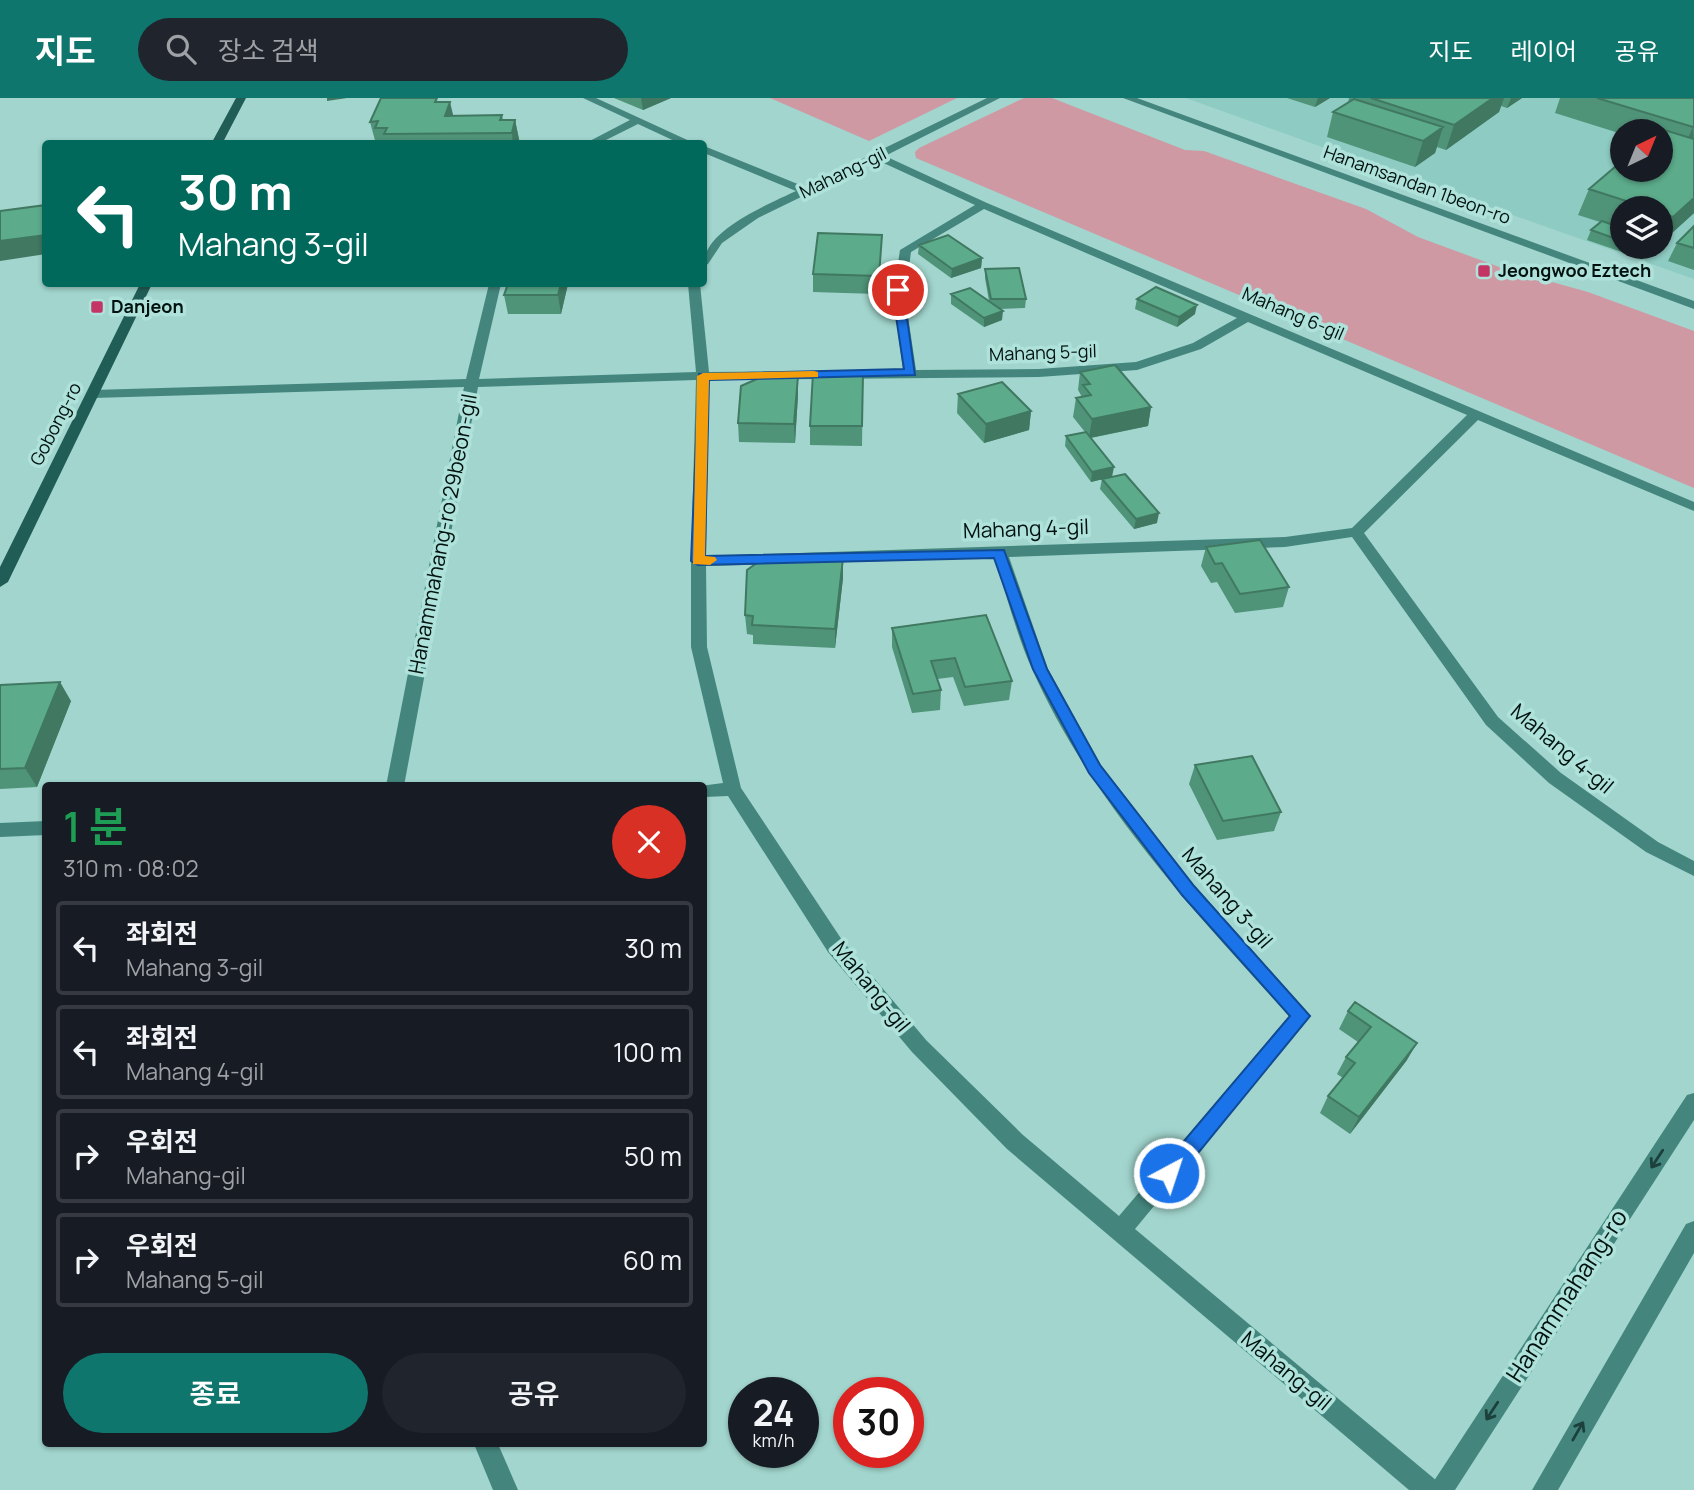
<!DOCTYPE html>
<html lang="ko">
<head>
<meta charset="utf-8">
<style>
  body { margin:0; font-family:Manrope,"Noto Sans KR",sans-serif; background:#20242c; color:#f1f3f6; height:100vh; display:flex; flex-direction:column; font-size:26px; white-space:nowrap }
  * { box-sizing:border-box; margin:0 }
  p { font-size:23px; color:#9ea1a6 }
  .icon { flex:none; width:38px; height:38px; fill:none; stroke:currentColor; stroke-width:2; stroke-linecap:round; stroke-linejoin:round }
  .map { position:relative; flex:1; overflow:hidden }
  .drawer { position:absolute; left:42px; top:684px; width:665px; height:665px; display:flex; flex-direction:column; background:#171b24; border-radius:7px; box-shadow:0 2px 5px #0004 }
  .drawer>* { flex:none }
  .banner { position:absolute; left:42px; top:42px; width:665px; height:147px; border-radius:7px; box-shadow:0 2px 5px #0004; background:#00695c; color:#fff; overflow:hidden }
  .needle { width:46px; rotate:43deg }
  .fabs { position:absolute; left:1610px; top:21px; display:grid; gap:14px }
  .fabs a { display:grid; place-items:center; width:63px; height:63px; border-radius:50%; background:#171b24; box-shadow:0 2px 5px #0004; font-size:35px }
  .speed { position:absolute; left:728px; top:1279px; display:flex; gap:14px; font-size:35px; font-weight:700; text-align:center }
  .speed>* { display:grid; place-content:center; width:91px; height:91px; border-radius:50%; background:#171b24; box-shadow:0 2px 5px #0004; line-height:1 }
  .speed small { font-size:18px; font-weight:400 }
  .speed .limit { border:10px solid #d22; background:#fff; color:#111 }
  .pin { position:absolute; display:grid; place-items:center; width:60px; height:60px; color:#fff; margin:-30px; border:4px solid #fff; border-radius:50%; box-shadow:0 2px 7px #0007 }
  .me { position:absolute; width:77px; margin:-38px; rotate:40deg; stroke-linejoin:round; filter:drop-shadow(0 0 5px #0008) }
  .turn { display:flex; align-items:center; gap:24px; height:147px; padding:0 21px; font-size:32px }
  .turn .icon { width:91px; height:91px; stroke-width:2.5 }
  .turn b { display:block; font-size:49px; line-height:60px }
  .round { display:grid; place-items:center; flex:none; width:74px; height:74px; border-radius:37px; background:#20242c }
  .summary { display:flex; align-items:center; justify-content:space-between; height:119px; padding:0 21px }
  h1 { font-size:42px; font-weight:600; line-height:52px; color:#1e9e55 }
  .button { display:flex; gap:14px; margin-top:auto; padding:14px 21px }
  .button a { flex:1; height:80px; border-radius:42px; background:#0f766e; color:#fff; font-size:28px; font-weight:600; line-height:80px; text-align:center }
  .button a+a { background:#20242c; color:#f1f3f6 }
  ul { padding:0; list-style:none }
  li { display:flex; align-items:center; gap:21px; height:94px; margin:0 14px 10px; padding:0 7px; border:4px solid #363941; border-radius:7px }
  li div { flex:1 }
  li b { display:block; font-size:26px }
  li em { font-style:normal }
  header { display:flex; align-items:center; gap:42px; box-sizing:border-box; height:98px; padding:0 35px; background:#0f766e; color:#fff }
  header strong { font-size:33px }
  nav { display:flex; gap:38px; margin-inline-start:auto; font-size:24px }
  .search { width:490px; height:63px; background:#20242c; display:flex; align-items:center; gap:18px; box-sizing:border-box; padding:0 24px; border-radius:38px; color:#9ea1a6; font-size:26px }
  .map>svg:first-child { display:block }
  .built { fill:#8ecbc2; fill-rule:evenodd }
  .green { fill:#cf99a4 }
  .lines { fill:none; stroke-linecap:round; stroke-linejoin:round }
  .minor { fill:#44867e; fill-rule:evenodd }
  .tertiary { fill:#44867e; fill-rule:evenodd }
  .secondary { fill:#215d57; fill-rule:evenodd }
  .wall { fill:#4f9378 }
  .shaded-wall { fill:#407861 }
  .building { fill:#5cab8b; stroke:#407861; stroke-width:2 }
  .oneway { stroke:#1c403b }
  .route { fill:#1a73e8; stroke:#114b97; stroke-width:2 }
  .slow { fill:#f59e0b }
  .poi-dot { fill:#c23564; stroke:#aee2da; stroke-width:2.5 }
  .labels { text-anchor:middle; stroke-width:7; stroke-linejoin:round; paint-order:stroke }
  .far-street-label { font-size:18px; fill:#01110f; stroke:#aee2da }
  .far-poi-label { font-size:18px; font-weight:bold; fill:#01110f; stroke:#aee2da; text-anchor:start }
  .street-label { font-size:21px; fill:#01110f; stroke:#aee2da }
  .near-street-label { font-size:24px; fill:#01110f; stroke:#aee2da }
</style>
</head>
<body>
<header>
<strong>지도</strong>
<div class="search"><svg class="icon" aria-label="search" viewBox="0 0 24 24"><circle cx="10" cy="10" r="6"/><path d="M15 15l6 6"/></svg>장소 검색</div>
<nav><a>지도</a><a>레이어</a><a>공유</a></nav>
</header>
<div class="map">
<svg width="1694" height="1392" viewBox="0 0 1694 1392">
  <rect width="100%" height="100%" fill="#a1d5cd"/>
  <path class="built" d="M1186,0H1694V181L1422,85ZM1622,33H1661V72H1622ZM1622,110H1661V149H1622Z"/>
  <path class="green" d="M770,0H957L869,43Z
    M1024,0H1052L1185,52L1204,53L1366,111L1418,139L1502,170L1588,194L1694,233V390L916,60L915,54L919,50Z"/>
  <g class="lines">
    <path class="minor" d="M583,0H596L696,46H681L638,26L598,46H584L630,22Z
      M987,0H1000L885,58L987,105L1694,404V413L1478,322L1364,435L1498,619L1561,675L1658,744L1694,763V778L1646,754L1549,685L1486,627L1352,439L1285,449L1009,459L1048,571L1101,667L1195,788L1311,918L1135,1131L1437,1383L1440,1392H1409L1007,1051L912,954L828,854L728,698L704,699V688H700L723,685L691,549V463L696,282L478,289L404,688H386L464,289L93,300L86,296L93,292L466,281L489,186H501L479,281L696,274L688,186H700L709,274L903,272L893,198L900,152L975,107L877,62L758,120L722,145L708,166L704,168C701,133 769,106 796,93L704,55V48L805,89ZM984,111L1237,220L1193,245L1136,264L1039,271L916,272L905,198L911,154ZM1248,224L1467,317L1352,430L1285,439L706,458L709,282L1039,279L1137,272L1201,251ZM994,460C1007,497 1016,536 1032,571C1091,703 1193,812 1289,918L1119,1118L1023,1037L926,942L842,842L741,690L707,549L706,468Z
      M46,723V737L0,739V725Z
      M474,1346H498L518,1392H493Z"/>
    <path class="tertiary" d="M1123,0H1137L1694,203V211Z
      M1694,995V1022L1455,1392H1428L1687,997Z
      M1694,1123V1155L1558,1392H1532L1686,1126Z"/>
    <path class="secondary" d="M236,0H246L222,46H211Z
      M140,186H152L8,484L0,489V469Z"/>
  </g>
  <path class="wall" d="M614,0H671L643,12Z
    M1287,0H1330L1315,9Z
    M1349,0H1522L1507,10L1501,8L1499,14L1446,52L1437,49L1435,55L1415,69L1327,39L1333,14L1348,5Z
    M1560,0H1694V115L1661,145V110H1622V149H1654L1642,161L1587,142L1591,132L1600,124L1578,117L1589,91L1661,33H1622V36L1555,15Z
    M439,4L453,18L502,17L503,22H515L520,46H376L370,24Z
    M1694,128V172L1668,163L1677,145Z
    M919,147L982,160L981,170L951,180L918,156Z
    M881,155L878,196L813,194V176Z
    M985,171L1026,201L1025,210L1000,211L1002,222L984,229L951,206V196L989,203L985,180Z
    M508,186H568L561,216H508L504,197Z
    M1137,201L1195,216L1177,229L1135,211Z
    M1080,274L1151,309L1148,328L1091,340L1112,378L1157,425L1134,431L1100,391L1102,381L1091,384L1065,348L1066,338L1085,334L1073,319L1076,300L1082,299L1078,292Z
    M863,276L862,348L810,347V328Z
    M798,278V297L795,345L739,344L738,325Z
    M958,296L1031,313L1029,332L984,345L957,315Z
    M1206,449L1289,489L1283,509L1235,515L1217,484L1211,485L1201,468Z
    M843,480L835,550L753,546V537L747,536L745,517Z
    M892,530L1012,583L1009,602L964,608L953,579L937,581L941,592L940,612L912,615L892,549Z
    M0,587L71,603L37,689L0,691Z
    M1195,667L1281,714L1274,733L1217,742L1189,686Z
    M1355,904L1407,962L1350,1036L1320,1015L1328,998L1343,980L1337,976L1346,959L1358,944L1339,931L1348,913Z"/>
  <path class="shaded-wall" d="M327,0H347L327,3Z
    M641,0H671L643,12Z
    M1318,0H1330L1315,9Z
    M1493,0H1504L1499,14L1446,52L1454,27Z
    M1511,0H1522L1507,10Z
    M450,4L456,29L445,18Z
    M515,22L520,46H513L512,35Z
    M1443,29L1435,55L1415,69L1423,43Z
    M1693,29L1694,44L1682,54Z
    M1694,100V115L1661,145L1673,119Z
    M46,137V156L0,163V143Z
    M1649,149H1654L1642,161L1646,151Z
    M982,160L981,170L951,180L952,171Z
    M561,186H568L561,216L558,197Z
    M1197,207L1195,216L1177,229L1179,219Z
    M1003,213L1002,222L984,229V220Z
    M798,278V297L795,345L794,326Z
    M1151,309L1148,328L1089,340L1092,321Z
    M1031,313L1029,332L984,345L986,326Z
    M1114,369L1112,379L1091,384L1092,374Z
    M1159,415L1157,425L1134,431L1136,421Z
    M843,460V480L835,550V531Z
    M60,584L71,603L37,689L25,670Z
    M1417,945L1407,962L1350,1036L1359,1019Z"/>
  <path class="building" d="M381,0H437L435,4H450L445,18L502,17L500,22H515L512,35L384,36L387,30H375L378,23L370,24Z
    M1371,0H1493L1454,27Z
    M1597,0H1694V29H1693Z
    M1354,1L1443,29L1423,43L1333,14Z
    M1661,31L1694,41V100L1673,119L1661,115V110H1648L1589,91L1622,63V72H1661V33H1658Z
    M46,107V137L0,143V113Z
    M1602,123L1622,130V143L1591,132Z
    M1694,128V150L1677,145Z
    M818,135L882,137L879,178L813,176Z
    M948,137L982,160L952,171L919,147Z
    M1019,170L1026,201H991L985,171Z
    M508,186H561L558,197H504Z
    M1156,189L1197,207L1179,219L1137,201Z
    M970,190L1003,213L984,220L951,196Z
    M1115,267L1151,309L1092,321L1076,300L1091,297L1083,287L1090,286L1080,274Z
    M813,275L863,276L862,328H810Z
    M766,277L798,278L794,326L738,325L741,288Z
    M1002,284L1031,313L986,326L958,296Z
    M1086,334L1114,369L1092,374L1066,338Z
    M1125,376L1159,415L1136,421L1102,381Z
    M1260,442L1289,489L1240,496L1222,465L1215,466L1206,449Z
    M768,457L843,460L835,531L752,527L753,518L745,517L747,472Z
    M986,517L1012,583L965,589L955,560L931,563L941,592L913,596L892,530Z
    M60,584L25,670L0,671V587Z
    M1252,658L1281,714L1223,723L1195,667Z
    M1355,904L1417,945L1359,1019L1328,998L1355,965L1346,959L1371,929L1348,913Z"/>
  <defs><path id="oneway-shaft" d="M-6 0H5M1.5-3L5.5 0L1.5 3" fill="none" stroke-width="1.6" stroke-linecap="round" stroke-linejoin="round" transform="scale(1.75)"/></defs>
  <g class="oneway">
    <use href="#oneway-shaft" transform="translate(1657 1061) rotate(123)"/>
    <use href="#oneway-shaft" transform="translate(1492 1313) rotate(123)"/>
    <use href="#oneway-shaft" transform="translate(1578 1333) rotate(-60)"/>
  </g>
  <path class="route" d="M898,189L903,192L915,277L709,282L705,458L1004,452L1047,571L1100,667L1194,788L1310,918L1176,1082L1169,1084L1162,1082L1159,1075L1162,1069L1290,918L1182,797L1089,675L1033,571L994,460L698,467L691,463L699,276L904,271L892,192Z"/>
  <path class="slow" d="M814,273L818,274V279L709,282L705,458L715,459L717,462L710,467L693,466L697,278L703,275Z"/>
  <g class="poi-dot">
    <rect x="1477" y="166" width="14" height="14" rx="3.5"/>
    <rect x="90" y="202" width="14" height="14" rx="3.5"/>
  </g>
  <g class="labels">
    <g class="far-street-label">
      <text transform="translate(843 75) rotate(-26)" y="6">Mahang-gil</text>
      <text transform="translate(1417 87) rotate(20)" y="6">Hanamsandan 1beon-ro</text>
      <text transform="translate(1293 216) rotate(23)" y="6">Mahang 6-gil</text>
      <text transform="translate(1043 255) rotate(-2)" y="6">Mahang 5-gil</text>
      <text transform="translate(56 326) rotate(-63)" y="6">Gobong-ro</text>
    </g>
    <g class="far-poi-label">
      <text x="1498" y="179">Jeongwoo Eztech</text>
      <text x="111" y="215">Danjeon</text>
    </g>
    <g class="street-label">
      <text transform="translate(1026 431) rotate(-2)" y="7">Mahang 4-gil</text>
      <text transform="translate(443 436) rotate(-79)" y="7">Hanammahang-ro 29beon-gil</text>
      <text transform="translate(1562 651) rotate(40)" y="7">Mahang 4-gil</text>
      <text transform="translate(1227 800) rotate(49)" y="7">Mahang 3-gil</text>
      <text transform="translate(871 889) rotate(51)" y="7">Mahang-gil</text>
      <text transform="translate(1286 1273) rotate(40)" y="7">Mahang-gil</text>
    </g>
    <g class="near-street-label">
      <text transform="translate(1567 1198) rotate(-57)" y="8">Hanammahang-ro</text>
    </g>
  </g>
</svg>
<div class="fabs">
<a><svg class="needle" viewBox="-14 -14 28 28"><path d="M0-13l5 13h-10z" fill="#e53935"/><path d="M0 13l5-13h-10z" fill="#9ea1a6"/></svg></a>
<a><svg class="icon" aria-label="layers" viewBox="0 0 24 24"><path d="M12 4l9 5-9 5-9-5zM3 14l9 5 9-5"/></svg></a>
</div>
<div class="speed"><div>24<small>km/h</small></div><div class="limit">30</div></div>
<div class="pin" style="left:898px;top:192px;background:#d93025"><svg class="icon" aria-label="arrive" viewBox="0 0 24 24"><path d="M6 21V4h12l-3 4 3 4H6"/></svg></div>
<svg class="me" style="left:1169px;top:1075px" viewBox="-20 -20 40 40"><circle r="17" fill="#1a73e8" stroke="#fff" stroke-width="3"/><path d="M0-11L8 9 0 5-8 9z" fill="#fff"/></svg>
<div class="banner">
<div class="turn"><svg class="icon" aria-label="left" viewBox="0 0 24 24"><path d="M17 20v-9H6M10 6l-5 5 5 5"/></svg><div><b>30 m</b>Mahang 3-gil</div></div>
</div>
<section class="drawer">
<div class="summary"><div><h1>1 분</h1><p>310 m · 08:02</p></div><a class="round" style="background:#d93025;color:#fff"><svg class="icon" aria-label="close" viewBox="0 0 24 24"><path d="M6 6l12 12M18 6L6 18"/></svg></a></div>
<ul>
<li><svg class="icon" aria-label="left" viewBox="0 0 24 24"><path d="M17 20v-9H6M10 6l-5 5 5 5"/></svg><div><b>좌회전</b><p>Mahang 3-gil</p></div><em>30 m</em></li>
<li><svg class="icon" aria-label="left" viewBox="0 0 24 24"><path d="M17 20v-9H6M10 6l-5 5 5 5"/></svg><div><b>좌회전</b><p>Mahang 4-gil</p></div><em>100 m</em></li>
<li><svg class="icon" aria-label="right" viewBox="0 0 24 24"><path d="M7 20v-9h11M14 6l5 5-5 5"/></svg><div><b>우회전</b><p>Mahang-gil</p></div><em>50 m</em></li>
<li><svg class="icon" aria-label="right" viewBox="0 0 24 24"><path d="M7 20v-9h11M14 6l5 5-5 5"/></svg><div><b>우회전</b><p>Mahang 5-gil</p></div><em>60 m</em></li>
</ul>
<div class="button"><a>종료</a><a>공유</a></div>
</section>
</div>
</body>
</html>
